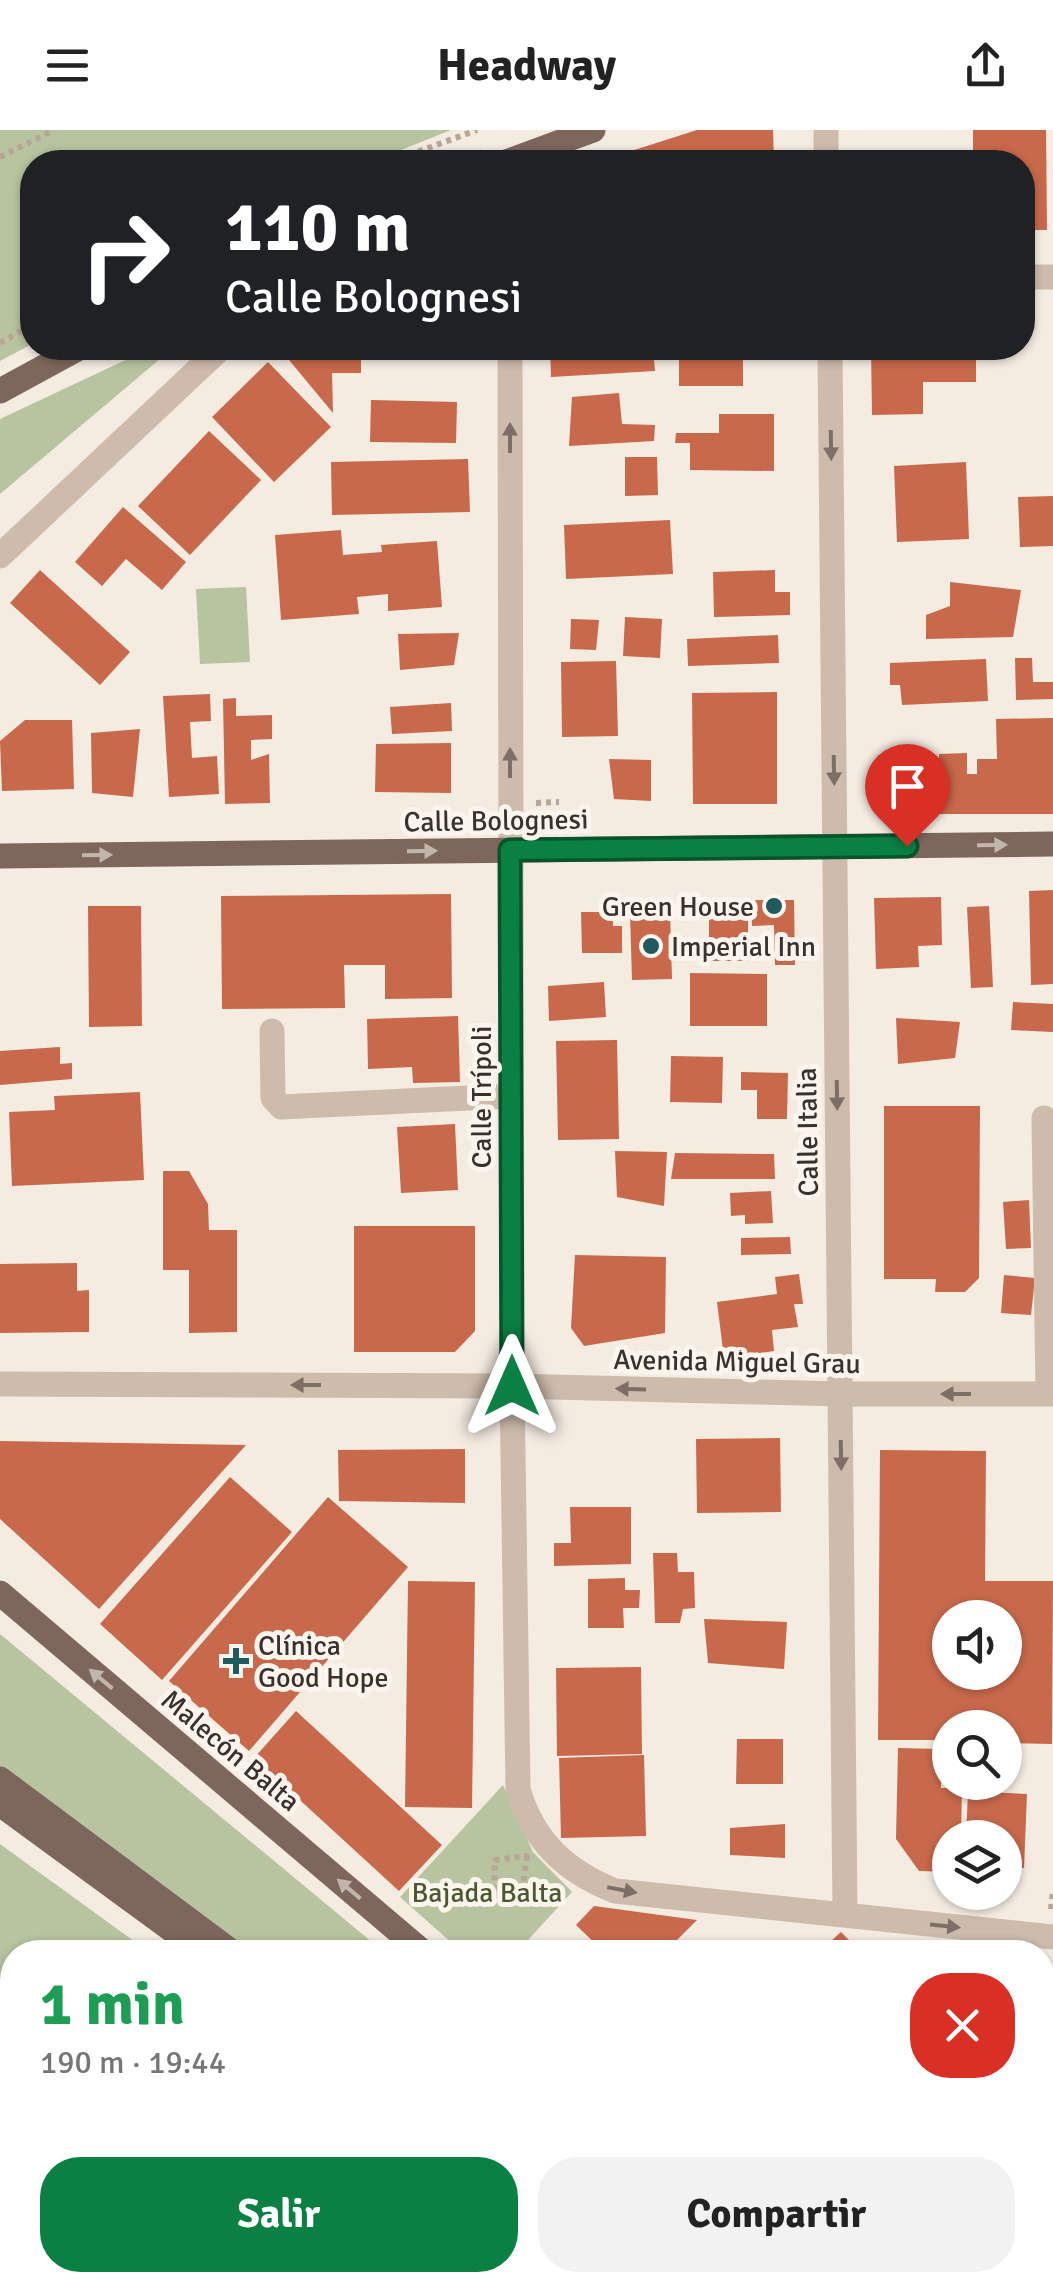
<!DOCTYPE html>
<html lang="es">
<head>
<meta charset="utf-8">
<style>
  body { margin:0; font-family:Signika,sans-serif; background:#f2f2f2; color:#222; height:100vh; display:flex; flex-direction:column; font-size:38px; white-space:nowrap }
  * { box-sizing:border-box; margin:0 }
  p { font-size:32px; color:#767676 }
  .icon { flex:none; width:55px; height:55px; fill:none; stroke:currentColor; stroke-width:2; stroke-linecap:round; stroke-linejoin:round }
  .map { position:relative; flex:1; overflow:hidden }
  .side { position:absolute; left:0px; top:1810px; width:1055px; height:352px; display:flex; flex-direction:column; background:#fff; border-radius:40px 40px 0 0; box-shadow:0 2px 8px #0004 }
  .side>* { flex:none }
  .hud { position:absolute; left:20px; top:20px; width:1015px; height:210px; border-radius:40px; box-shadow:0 2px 8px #0004; background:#202124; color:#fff; overflow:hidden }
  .buttons { position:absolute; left:932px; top:1470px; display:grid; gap:20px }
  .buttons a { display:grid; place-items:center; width:90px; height:90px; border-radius:50%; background:#fff; box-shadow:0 2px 8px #0004; font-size:50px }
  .pin { position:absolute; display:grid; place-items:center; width:85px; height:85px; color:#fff; margin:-102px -42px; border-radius:50% 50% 50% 0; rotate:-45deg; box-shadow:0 0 10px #0007 }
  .pin .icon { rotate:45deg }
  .me { position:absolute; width:110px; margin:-55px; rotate:0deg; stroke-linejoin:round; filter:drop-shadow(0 0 8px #0008) }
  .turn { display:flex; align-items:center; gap:35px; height:210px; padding:0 40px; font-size:45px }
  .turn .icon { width:130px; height:130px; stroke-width:2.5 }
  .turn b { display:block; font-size:70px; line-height:85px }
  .round { display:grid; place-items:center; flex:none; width:105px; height:105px; border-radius:40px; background:#f2f2f2 }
  .overview { display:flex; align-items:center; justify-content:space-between; height:170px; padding:0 40px }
  h1 { font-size:60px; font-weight:700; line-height:75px; color:#1e9e55 }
  .primary-button { display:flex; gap:20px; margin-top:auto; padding:20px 40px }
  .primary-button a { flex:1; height:115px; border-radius:40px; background:#0b8043; color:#fff; font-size:40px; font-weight:700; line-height:115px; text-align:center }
  .primary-button a+a { background:#f2f2f2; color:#222 }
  header { display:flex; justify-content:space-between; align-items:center; height:130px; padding:0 40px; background:#fff; font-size:45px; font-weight:700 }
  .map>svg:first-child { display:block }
  .green { fill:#b8c4a0 }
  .building { fill:#c8694b; fill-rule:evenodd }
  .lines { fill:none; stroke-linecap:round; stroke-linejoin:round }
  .path { stroke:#b9a596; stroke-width:6; stroke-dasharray:5 5; stroke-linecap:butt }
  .minor { stroke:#cdbbac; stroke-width:25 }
  .major { stroke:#7d675c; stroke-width:25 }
  .oneway { fill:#7d6f65 }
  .oneway2 { fill:#c2b5ac }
  .route-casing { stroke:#07532c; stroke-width:25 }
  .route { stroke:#0b8043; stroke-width:18 }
  .poi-dot { fill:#1f5a5e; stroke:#fbf5ee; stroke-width:4 }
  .labels { text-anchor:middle; stroke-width:10; stroke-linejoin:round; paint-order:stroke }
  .street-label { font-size:28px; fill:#3b302b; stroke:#fbf5ee }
  .poi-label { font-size:28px; fill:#3b302b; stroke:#fbf5ee; text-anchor:start }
  .park-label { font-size:28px; fill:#4a5a2e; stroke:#fbf5ee }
</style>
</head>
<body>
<header><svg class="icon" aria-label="menu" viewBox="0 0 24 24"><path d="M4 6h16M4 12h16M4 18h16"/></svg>Headway<svg class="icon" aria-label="share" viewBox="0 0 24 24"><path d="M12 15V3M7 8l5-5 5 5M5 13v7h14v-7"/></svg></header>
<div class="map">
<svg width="1053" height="2161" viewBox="0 0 1053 2161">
  <rect width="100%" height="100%" fill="#f4ebe1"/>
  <path class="green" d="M0,0H451L371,32H32V214L0,231Z
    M151,218H173L0,364V289Z
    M246,457L250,532L200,534L196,459Z
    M0,1504L384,1822H246L0,1640Z
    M503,1655L533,1722L572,1762L517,1822H462L400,1767Z
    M0,1714L149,1822H12V1993L0,1985Z
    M247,2150H599L614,2161H264Z
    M688,2150H783L797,2161H702Z"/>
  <path class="building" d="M697,0H773L774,32H628V22Z
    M973,0H1046L1047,100H1022V32H973Z
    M957,27L956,32H861V28Z
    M305,218H361V243H332L333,283L289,230Z
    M377,218H462L461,230L376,224Z
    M550,218H653L655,241L551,247Z
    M679,218H743V256H679Z
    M871,218H976V252H923V284L872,285Z
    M268,232L331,297L274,352L212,287Z
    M619,263L622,294L655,295L654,311L569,316L572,267Z
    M371,270L457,272L456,313L370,312Z
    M719,284H774V341L690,340V313H675L676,303H719Z
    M209,301L261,350L190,425L138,376Z
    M625,327H657L658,365L625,366Z
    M468,329L470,382L332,385L331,332Z
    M966,332L969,409L897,412L894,336Z
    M1053,366V416L1020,417L1018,367Z
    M123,377L186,432L162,460L126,429L102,456L75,432Z
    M670,390L673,444L566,449L564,395Z
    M341,400L343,425L382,422L381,415L437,411L442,477L388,481V464L357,467L359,484L281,490L275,405Z
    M40,440L130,522L100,555L10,473Z
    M775,440V462H790V485L714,487L713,442Z
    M950,452L1021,460L1013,507L926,509V485L950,476Z
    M625,487L662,489L660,528L623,526Z
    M571,489L599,490L596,520L570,519Z
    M459,503L454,535L400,540L398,504Z
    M778,505L779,533L688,536L687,509Z
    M1015,528H1032L1033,552H1053V569L1016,570Z
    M986,529L988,571L902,575L900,555H890V533Z
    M616,531L618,606L562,607L561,532Z
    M777,562V674H693L692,563Z
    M210,564L211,591L190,592L192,628L217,626L219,664L169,667L163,566Z
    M236,568V586L272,585V609L251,610V630L269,624L270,673L225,674L223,569Z
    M451,573L452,601L392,604L390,577Z
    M1053,588V684H889L879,675L878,625H934L935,641H939V624L967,623V644H977V629H997L996,589Z
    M25,590H72L74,659L2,661L0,611Z
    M140,599L133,667L92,663L91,603Z
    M451,613V663L375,662L376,614Z
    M609,629L651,630V671L614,669Z
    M1053,760V854L1031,855L1029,761Z
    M451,764L452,868L385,869V835H344L345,878L222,879L221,766Z
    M941,767L942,815L918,816L919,837L876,839L874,768Z
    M751,770H794L795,835H775L774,795L752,796Z
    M88,776H141L142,896L89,897Z
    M989,776L993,857L971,858L967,777Z
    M581,782H613V796H622V823H582Z
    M670,782L672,849L632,850L630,783Z
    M709,789L748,790V831H709Z
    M690,843L767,844V896H690Z
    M604,852L606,887L549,891L548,856Z
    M1013,872L1053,874V902L1011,900Z
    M458,886L460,952L413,953L412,937L368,939L367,889Z
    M896,888L960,892L955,928L898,934Z
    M617,910L619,1009L558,1010L556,911Z
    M60,917V934L72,933V949L0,955V921Z
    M671,926L723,927L722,973L670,972Z
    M741,942L788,943L787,989H757V960H741Z
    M140,962L144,1050L12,1056L9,982L55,980L54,966Z
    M884,976H980L979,1148L965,1162H935L936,1149H884Z
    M455,994L458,1060L401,1063L397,997Z
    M615,1021L667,1022L664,1076L617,1067Z
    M675,1023L774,1024L775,1049H671Z
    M163,1041H189L208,1074L209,1100H237V1202L189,1203V1140H163Z
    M771,1061L773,1093L745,1094V1085L731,1086L730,1063Z
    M1029,1070L1031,1118L1006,1119L1003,1072Z
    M354,1096H475V1201L455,1222H354Z
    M790,1107L791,1124L741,1125V1108Z
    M575,1125L666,1127L665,1203L584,1216L571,1198Z
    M77,1133V1161L89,1160V1202L0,1203V1134Z
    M799,1144L803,1174H794L798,1197L772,1200L774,1221L724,1228L717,1172L777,1164L775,1147Z
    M1004,1145L1035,1148L1031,1185L1001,1183Z
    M780,1308L781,1382L697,1383L696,1309Z
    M0,1311L246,1315L99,1479L0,1389Z
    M465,1319V1373L339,1371L338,1320Z
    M880,1320L986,1321L985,1451H1053L1052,1614L1005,1613V1598H984V1592L952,1591L950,1610H878ZM950,1488H1005V1542H950Z
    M230,1347L292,1402L162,1550L100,1494Z
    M328,1367L408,1437L249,1621L169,1551Z
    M570,1377H631V1434L554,1436V1413H571Z
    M653,1423H677L678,1442H694L695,1478L683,1479L680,1493H655Z
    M625,1448V1460H640L639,1478H623L624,1498H588V1449Z
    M408,1451L475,1452L472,1678L405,1677Z
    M704,1489L787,1492L784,1539L708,1533Z
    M641,1537L642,1624L557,1626L556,1538Z
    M296,1581L442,1715L399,1761L254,1628Z
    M737,1609H783V1654H736Z
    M898,1618L942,1619L941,1658H962L961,1708H950V1742L919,1741L896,1709Z
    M644,1625L646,1706L561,1708L559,1628Z
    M968,1661L1027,1664L1024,1738L1005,1737V1708H966Z
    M785,1694V1728L730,1725V1698Z
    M594,1776L697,1790L665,1822H604L576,1795Z
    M841,1802L861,1822H819Z
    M1053,2022V2059L1042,2049V2034Z
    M56,2150H73L100,2161H52Z
    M951,2150H1004L996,2158L999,2161H941Z"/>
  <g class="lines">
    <path class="path" d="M0,27L54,0
      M390,32L477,0
      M453,32L482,22
      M0,213L32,195
      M536,673L559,672
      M527,1726L523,1758L494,1759L495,1730Z
      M1051,1779L1053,1761"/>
    <path class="minor" d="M826,0V32
      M1022,147H1053
      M510,218L512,1256L518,1659C533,1711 565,1741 615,1761L1053,1807
      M830,218L845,1785
      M0,426L221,218
      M272,901L273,968L281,977L511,966
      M1044,988L1048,1264
      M0,1254L512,1256L840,1264H1053
      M1042,1995L1053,1982
      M909,2161L918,2150"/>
    <path class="major" d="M506,32L593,0
      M0,261L79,218
      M0,726L1053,714
      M0,1463L423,1822
      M0,1649L232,1822
      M0,1674L202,1822
      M0,2021L12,2029
      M188,2150L204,2161
      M639,2150L653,2161
      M668,2150L682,2161
      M816,2150L829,2161"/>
  </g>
  <defs><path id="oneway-solid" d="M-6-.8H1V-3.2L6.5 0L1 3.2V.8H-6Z" transform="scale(2.5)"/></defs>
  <g class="oneway">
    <use href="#oneway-solid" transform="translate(510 308) rotate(-90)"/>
    <use href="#oneway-solid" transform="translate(831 315) rotate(89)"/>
    <use href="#oneway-solid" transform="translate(510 633) rotate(-90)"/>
    <use href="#oneway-solid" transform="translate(834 640) rotate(89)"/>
    <use href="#oneway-solid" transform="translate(837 965) rotate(89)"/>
    <use href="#oneway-solid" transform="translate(306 1255) rotate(-180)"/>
    <use href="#oneway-solid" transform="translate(631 1259) rotate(-178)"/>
    <use href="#oneway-solid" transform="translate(956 1264) rotate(-180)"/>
    <use href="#oneway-solid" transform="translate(841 1325) rotate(89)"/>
    <use href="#oneway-solid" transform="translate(622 1760) rotate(11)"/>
    <use href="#oneway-solid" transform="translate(945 1796) rotate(6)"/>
  </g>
  <g class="oneway2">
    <use href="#oneway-solid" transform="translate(992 715) rotate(-1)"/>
    <use href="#oneway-solid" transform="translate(422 721) rotate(-1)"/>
    <use href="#oneway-solid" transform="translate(97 725) rotate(-1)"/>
    <use href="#oneway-solid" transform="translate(101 1549) rotate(-140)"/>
    <use href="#oneway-solid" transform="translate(349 1759) rotate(-140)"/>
  </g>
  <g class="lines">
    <defs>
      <path id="route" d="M512,1256L510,720L907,716"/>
    </defs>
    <use href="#route" class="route-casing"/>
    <use href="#route" class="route"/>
  </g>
  <g class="poi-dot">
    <circle cx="774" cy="776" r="10"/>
    <circle cx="651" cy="816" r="10"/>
    <path d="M231 1516h10v10h10v10h-10v10h-10v-10h-10v-10h10z"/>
  </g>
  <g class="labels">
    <g class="street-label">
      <text transform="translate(496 690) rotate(-1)" y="10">Calle Bolognesi</text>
      <text transform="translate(481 967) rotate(-90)" y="10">Calle Trípoli</text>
      <text transform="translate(807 1002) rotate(-91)" y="10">Calle Italia</text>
      <text transform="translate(737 1231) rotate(1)" y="10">Avenida Miguel Grau</text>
      <text transform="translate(231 1620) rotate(40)" y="10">Malecón Balta</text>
    </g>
    <g class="poi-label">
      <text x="754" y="786" text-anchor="end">Green House</text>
      <text x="671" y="826">Imperial Inn</text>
      <text x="258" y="1525">Clínica<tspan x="258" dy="32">Good Hope</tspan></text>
    </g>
    <g class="park-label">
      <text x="487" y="1772">Bajada Balta</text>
    </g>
  </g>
</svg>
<div class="buttons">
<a><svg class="icon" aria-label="sound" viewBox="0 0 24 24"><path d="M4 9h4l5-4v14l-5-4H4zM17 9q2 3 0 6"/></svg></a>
<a><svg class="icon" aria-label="search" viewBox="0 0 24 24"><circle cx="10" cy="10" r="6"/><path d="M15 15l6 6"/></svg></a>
<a><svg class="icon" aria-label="layers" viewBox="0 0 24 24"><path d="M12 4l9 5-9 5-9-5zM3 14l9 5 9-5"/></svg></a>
</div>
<div class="pin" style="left:907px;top:716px;background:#d93025"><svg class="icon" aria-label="arrive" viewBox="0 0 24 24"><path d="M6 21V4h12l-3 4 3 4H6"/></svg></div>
<svg class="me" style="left:512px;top:1256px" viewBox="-20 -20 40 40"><path d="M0-17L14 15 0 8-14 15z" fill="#0b8043" stroke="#fff" stroke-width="4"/></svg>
<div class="hud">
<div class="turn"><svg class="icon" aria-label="right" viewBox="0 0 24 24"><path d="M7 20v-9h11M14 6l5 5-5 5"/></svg><div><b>110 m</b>Calle Bolognesi</div></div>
</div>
<section class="side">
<div class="overview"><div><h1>1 min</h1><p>190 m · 19:44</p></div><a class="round" style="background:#d93025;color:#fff"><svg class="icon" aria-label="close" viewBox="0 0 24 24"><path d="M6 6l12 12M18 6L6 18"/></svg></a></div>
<div class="primary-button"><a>Salir</a><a>Compartir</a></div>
</section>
</div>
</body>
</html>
